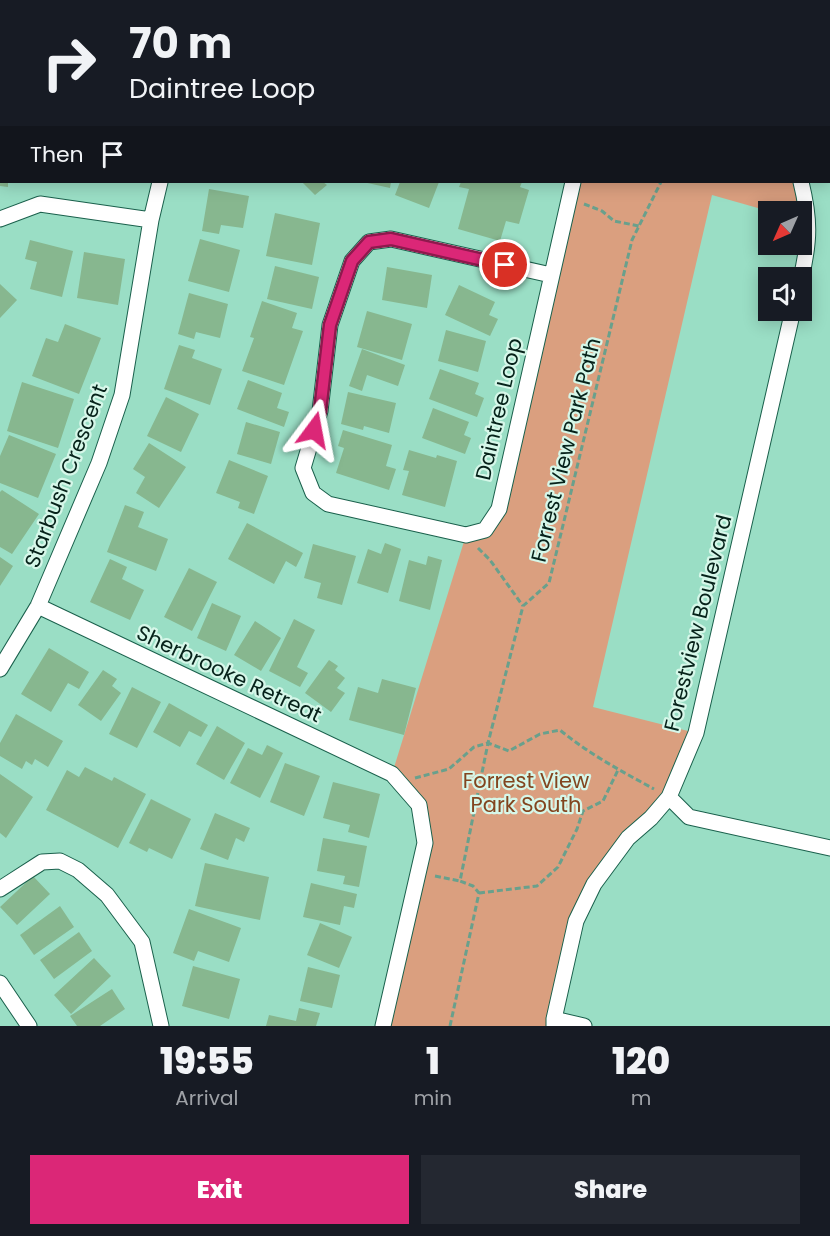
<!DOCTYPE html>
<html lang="en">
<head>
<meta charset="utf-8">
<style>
  body { margin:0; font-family:Poppins,sans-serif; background:#242831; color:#f1f3f6; height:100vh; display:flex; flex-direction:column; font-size:22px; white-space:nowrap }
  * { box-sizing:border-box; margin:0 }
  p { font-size:20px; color:#9ea1a6 }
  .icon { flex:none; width:33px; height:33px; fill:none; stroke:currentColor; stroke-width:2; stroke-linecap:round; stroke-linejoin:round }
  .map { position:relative; height:1026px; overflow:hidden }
  .panel { display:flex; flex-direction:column; background:#171b24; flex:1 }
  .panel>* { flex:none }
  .banner { position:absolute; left:0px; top:0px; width:831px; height:183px; box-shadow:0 3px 15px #0003; background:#171b24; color:#f1f3f6; overflow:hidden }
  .needle { width:39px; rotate:225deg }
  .controls { position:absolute; left:758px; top:201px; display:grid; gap:12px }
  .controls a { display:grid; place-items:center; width:54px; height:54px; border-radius:0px; background:#171b24; box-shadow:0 3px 15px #0003; font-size:30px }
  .pin { position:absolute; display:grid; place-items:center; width:51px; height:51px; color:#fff; margin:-26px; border:3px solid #fff; border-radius:50%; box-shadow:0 2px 6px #0007 }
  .me { position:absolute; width:66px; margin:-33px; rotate:13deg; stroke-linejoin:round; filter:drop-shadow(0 0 4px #0008) }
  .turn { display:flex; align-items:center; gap:21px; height:126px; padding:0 30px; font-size:27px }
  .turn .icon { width:78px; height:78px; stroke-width:2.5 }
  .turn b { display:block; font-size:42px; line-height:51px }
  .then { display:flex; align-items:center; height:57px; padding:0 30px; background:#0003; gap:12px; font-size:22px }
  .eta { display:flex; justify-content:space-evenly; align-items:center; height:102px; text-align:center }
  .eta b { font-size:36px; font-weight:800; line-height:42px }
  .primary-button { display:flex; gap:12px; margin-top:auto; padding:12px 30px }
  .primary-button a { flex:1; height:69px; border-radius:0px; background:#db2777; color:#fff; font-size:24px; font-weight:800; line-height:69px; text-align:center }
  .primary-button a+a { background:#242831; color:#f1f3f6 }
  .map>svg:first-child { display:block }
  .green { fill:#da9f7f }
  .building { fill:#87b78f }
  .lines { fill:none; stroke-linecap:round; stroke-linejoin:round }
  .street-casing { stroke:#1a604c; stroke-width:17 }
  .primary-casing { stroke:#1a604c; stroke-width:26 }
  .path { stroke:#69a08c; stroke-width:3; stroke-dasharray:6 3; stroke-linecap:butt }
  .street { stroke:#fff; stroke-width:15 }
  .primary { stroke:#fff; stroke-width:24 }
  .route-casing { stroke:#8e194d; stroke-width:15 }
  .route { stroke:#db2777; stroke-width:10 }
  .labels { text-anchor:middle; stroke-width:4.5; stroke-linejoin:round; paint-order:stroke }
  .street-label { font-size:21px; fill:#06221a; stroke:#d6f7e9 }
  .park-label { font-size:21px; fill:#82451f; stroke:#d6f7e9 }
</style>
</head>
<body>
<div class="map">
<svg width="830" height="1026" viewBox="0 0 830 1026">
  <rect width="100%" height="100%" fill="#9adec5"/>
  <path class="green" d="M573,182H801V212L768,211L712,195L593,707L696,733L669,797L593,884L550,1026H383L425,843L419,805L392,774L466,535L485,530L499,509Z"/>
  <path class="building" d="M0,182H8V187L0,186Z
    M302,182H323L327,185L315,195Z
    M363,182H391L390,188Z
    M400,182H439L429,208L395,195Z
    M461,182H522L520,187L529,190L519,224L506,221L500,241L458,229L469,189L459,187Z
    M209,189L249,196L243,228L221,225L219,234L202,231Z
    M275,213L320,223L312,265L266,256Z
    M200,239L240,250L229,292L188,281Z
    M30,240L73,251L62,297L30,289L37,262L25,259Z
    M84,252L125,259L118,305L77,298Z
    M275,266L319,277L312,309L267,299Z
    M387,267L432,275L427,308L382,300Z
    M0,284L17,300L0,318Z
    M459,285L495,302L489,315L498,319L490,336L445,315Z
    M189,293L228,304L220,338L196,332L194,339L178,334Z
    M262,301L297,313L292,328L303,331L284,385L242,371L254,338L250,337Z
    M367,311L412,324L402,360L357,347Z
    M65,324L101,338L79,394L32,376L46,338L58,342Z
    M446,330L486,341L478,372L438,361Z
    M179,345L195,350L192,358L222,369L210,405L164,389Z
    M362,349L405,365L398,386L367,375L362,391L349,386Z
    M440,369L479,383L475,394L484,398L477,417L429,399Z
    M248,380L282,393L277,408L289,412L284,427L237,409Z
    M22,382L74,399L58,448L7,431Z
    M348,392L396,403L389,433L364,426L363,430L341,424Z
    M166,397L199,414L181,452L147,436Z
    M433,408L469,422L464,435L471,438L465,454L422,438Z
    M246,422L280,432L271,464L237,454Z
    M343,430L392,445L386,466L396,469L389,490L336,473L344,448L338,446Z
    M9,435L56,454L38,498L0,483V456Z
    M149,443L186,467L159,508L136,493L145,477L133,469Z
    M409,450L436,458L437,455L457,461L445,507L402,495L409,471L403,470Z
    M229,460L268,476L254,514L238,508L240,502L216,493Z
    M2,490L39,514L12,554L0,547V492Z
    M125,505L144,512L138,527L168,539L156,571L107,552Z
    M247,523L303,553L296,567L286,561L274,584L228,559Z
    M385,543L401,549L388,593L357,583L368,549L381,554Z
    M313,544L356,556L342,605L317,598L321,583L304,578Z
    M428,556L442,560L430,610L399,601L409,560L426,565Z
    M0,557L13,566L0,586Z
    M110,559L127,567L122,579L144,590L130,620L90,602Z
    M189,568L217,582L192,631L164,617Z
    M212,603L241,616L226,651L197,638Z
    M294,619L315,630L297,667L308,673L300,687L269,671Z
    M255,621L281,638L261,671L234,655Z
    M49,648L89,672L79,689L68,683L51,712L21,694Z
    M329,660L338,666L335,670L345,678L337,688L345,693L331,712L305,693Z
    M103,670L117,679L112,686L121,693L101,721L78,705Z
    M382,679L416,688L404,735L349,720L358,687L378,693Z
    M132,687L161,702L137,748L109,734Z
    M169,703L208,725L201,737L189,731L180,747L153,732Z
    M16,714L63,741L48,767L35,759L32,765L26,761L22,769L0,756V743Z
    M217,726L245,743L224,780L196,764Z
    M267,745L283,753L260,798L230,783L248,748L262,755Z
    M285,763L320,776L304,816L270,802Z
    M85,767L112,781L114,777L146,794L118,848L46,810L67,770L79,777Z
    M0,774L33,797L6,838L0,833Z
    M333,782L380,794L369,838L348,832L350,825L323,818Z
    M151,799L191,819L172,859L149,848L147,852L129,843Z
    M215,813L250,828L244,842L236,838L228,860L200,849Z
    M323,838L367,846L359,887L343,884L345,876L317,871Z
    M205,863L269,877L260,920L195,906Z
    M33,876L50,894L17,925L0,907Z
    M311,883L357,894L354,908L344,906L340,925L303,917Z
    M60,906L74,927L34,955L20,935Z
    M189,909L241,928L229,962L198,951L194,961L173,953Z
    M320,923L352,937L339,968L307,955Z
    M79,932L92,951L54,979L40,960Z
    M94,958L111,976L71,1014L54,995Z
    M193,966L240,979L229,1019L182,1006Z
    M308,967L340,975L332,1008L300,1001Z
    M112,989L125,1009L100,1026H77L70,1016Z
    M299,1008L320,1013L316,1026H266L269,1015L296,1021Z"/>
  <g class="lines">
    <defs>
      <path id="street" d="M513,0L558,2
        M182,2V0
        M0,219L40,204L151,220
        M551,275L391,239L369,242L352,261L330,325L320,411L303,468L313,493L328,504L466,535L485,530L499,509L573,182
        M801,278C810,240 810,219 801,182
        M38,606L392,774L419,805L425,843L383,1026
        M0,669L38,606L99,463L122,395L151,220L160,182
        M669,797L689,817L830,848
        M0,889L42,862L60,861L78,870L107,895L142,942L161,1026
        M0,983L29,1026
        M554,1019L584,1026
        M554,1026V1019L576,921L594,884L628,838L651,818L669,797L696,733L793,310"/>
      <path id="primary" d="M815,0L817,2
        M830,14V15"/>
    </defs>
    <use href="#street" class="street-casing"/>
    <use href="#primary" class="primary-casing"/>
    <path class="path" d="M654,0L657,2
      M584,204L602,211L614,221L639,226
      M478,548L490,560L523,606
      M415,778L449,769L474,747L488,743L509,751L540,734L560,730C589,754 621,771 654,789
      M435,876L460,881
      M479,893L537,886L558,867L577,829L583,811L603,801L618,770
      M450,1026L479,893L473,886L460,881L488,743L523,606L549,583L632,240L661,182"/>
    <use href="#street" class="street"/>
    <use href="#primary" class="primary"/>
  </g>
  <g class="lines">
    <defs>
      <path id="route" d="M314,430L320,411L330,325L352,261L369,242L391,239L505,265"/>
    </defs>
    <use href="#route" class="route-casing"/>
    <use href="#route" class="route"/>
  </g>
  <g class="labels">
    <g class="street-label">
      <text transform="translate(499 409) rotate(-77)" y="7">Daintree Loop</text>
      <text transform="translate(566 450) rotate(-76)" y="7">Forrest View Park Path</text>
      <text transform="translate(66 476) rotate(-69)" y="7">Starbush Crescent</text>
      <text transform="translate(698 623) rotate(-76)" y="7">Forestview Boulevard</text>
      <text transform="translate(229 674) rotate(25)" y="7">Sherbrooke Retreat</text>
    </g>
    <g class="park-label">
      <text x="526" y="788">Forrest View<tspan x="526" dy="24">Park South</tspan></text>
    </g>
  </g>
</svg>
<div class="controls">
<a><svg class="needle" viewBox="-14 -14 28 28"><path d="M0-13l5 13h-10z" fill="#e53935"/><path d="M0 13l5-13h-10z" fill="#9ea1a6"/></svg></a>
<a><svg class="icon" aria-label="sound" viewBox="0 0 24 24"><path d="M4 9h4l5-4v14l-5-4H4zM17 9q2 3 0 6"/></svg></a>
</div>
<div class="pin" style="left:505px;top:265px;background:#d93025"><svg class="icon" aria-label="arrive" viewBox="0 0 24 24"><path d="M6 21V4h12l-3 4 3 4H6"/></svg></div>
<svg class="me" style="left:314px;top:430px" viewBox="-20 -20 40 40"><path d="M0-17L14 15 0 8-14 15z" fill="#db2777" stroke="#fff" stroke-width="4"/></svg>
<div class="banner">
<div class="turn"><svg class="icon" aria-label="right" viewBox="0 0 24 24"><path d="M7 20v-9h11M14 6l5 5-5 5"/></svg><div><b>70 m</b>Daintree Loop</div></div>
<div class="then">Then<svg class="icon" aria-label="arrive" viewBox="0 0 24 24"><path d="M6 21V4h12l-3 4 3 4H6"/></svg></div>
</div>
</div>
<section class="panel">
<div class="eta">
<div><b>19:55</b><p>Arrival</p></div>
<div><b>1</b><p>min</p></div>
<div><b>120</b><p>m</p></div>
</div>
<div class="primary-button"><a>Exit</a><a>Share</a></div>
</section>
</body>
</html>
